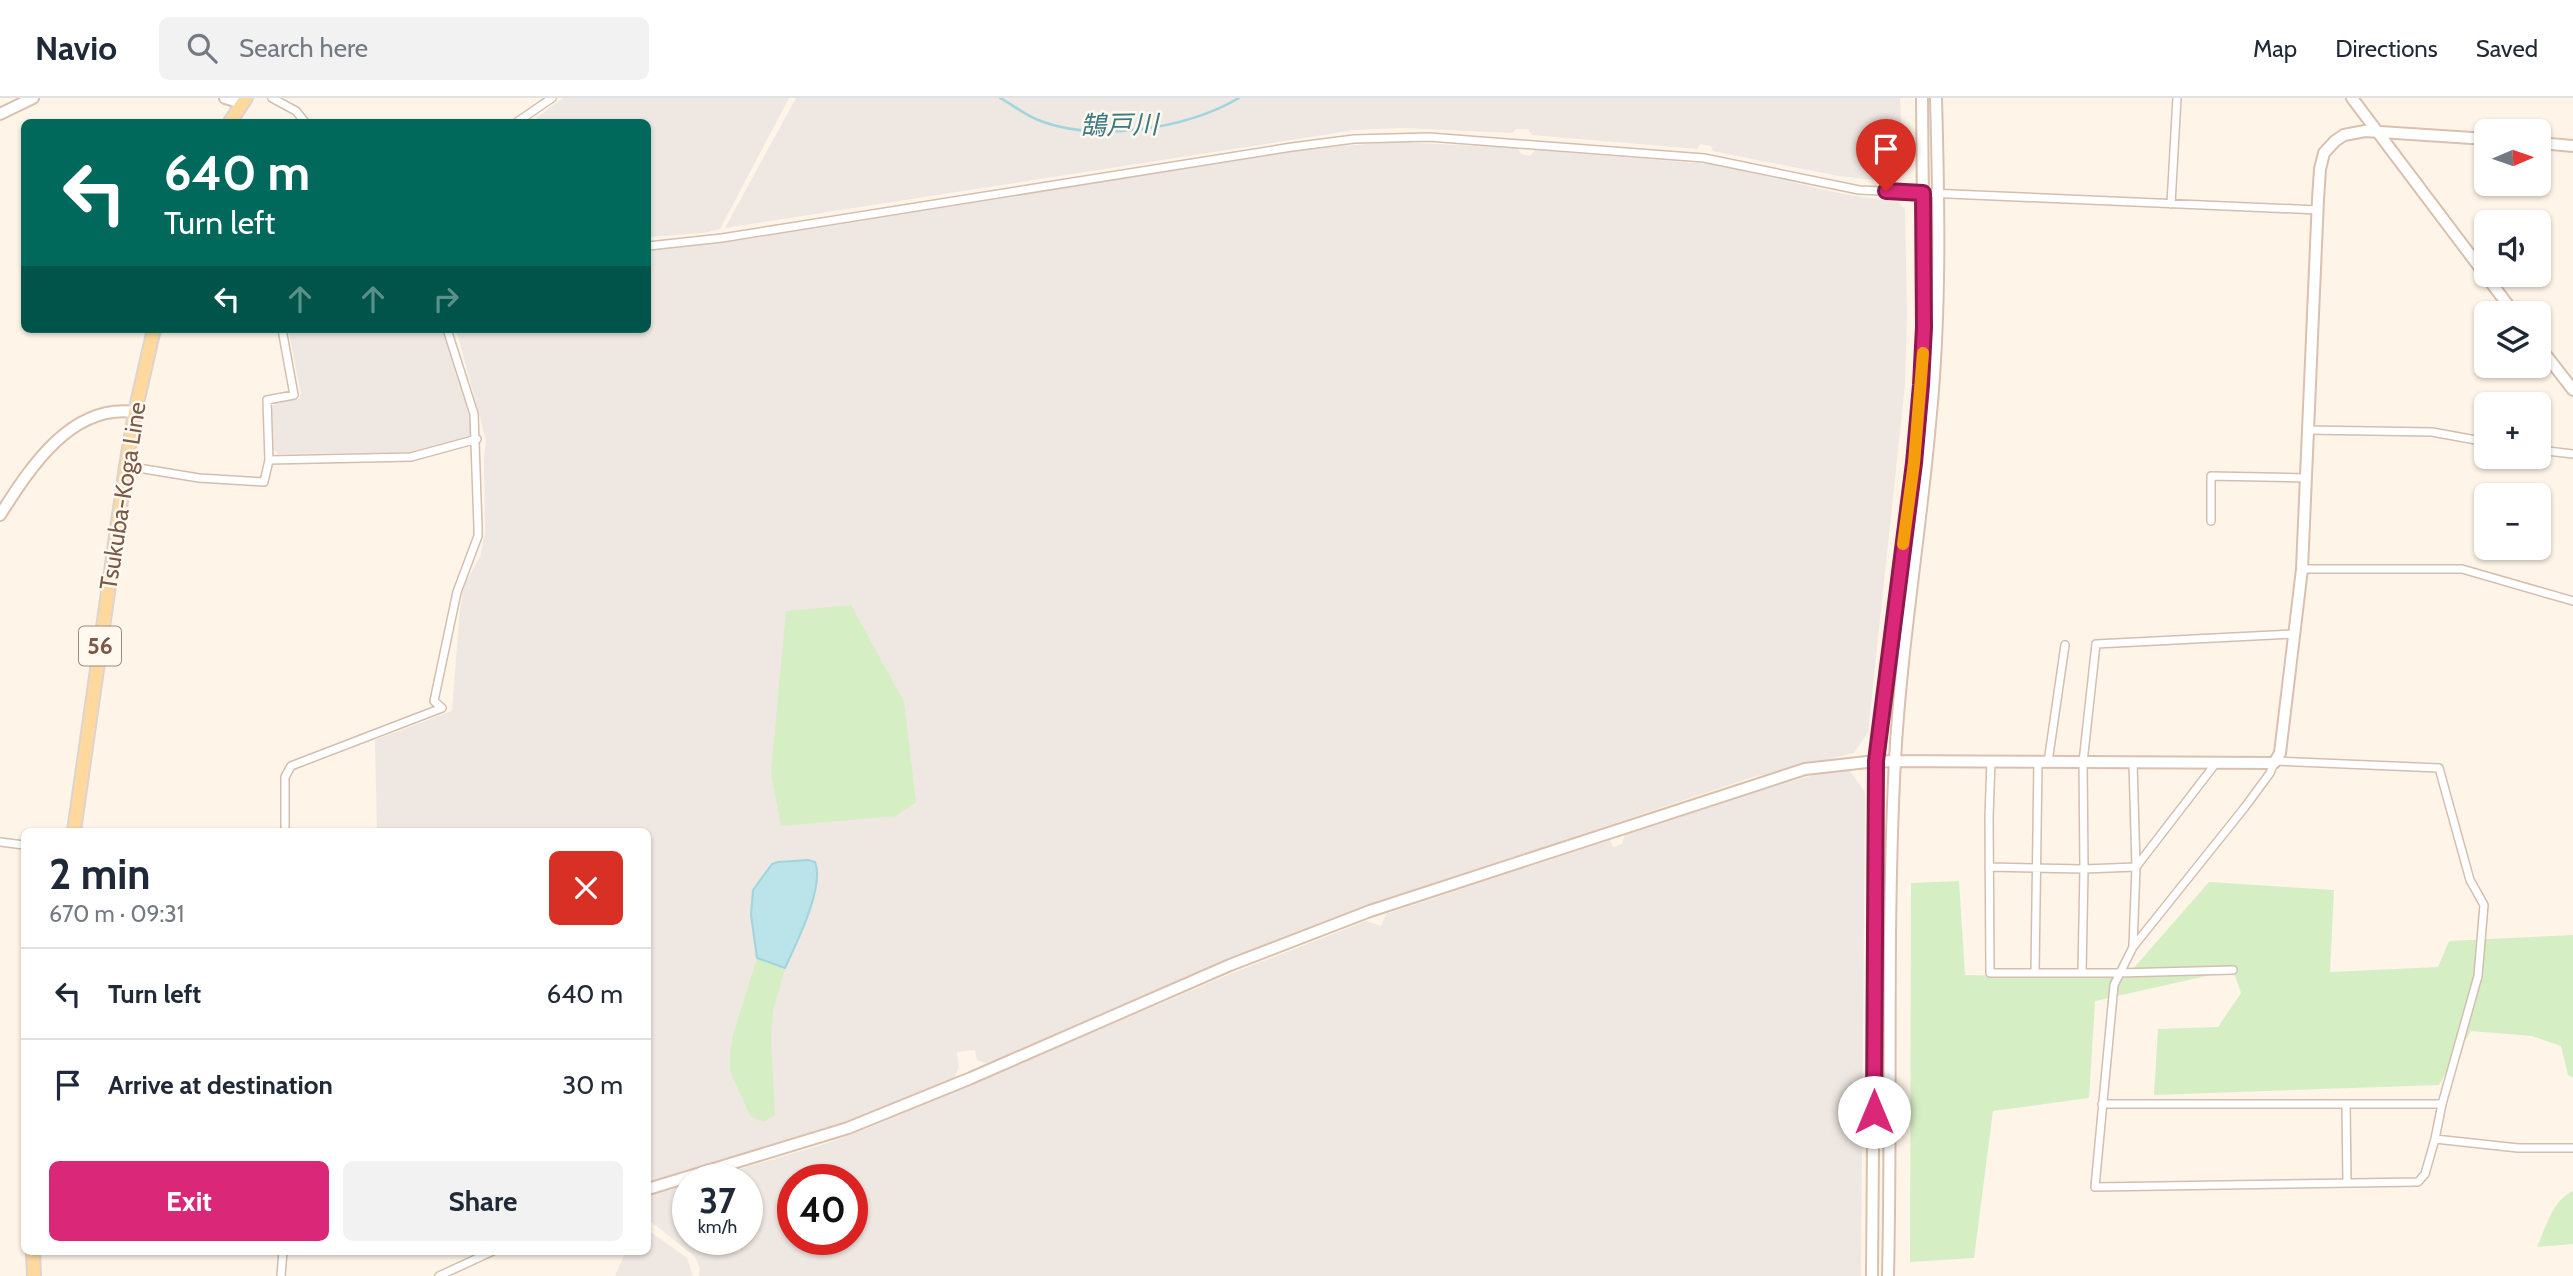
<!DOCTYPE html>
<html lang="en">
<head>
<meta charset="utf-8">
<style>
  body { margin:0; font-family:Cabin,"Noto Sans JP",sans-serif; background:#f2f2f3; color:#1f2937; height:100vh; display:flex; flex-direction:column; font-size:26px; white-space:nowrap }
  * { box-sizing:border-box; margin:0 }
  p { font-size:23px; color:#747a83 }
  .icon { flex:none; width:38px; height:38px; fill:none; stroke:currentColor; stroke-width:2; stroke-linecap:round; stroke-linejoin:round }
  .map { position:relative; flex:1; overflow:hidden }
  .side { position:absolute; left:21px; top:730px; width:630px; height:427px; display:flex; flex-direction:column; background:#fff; border-radius:10px; box-shadow:0 2px 5px #0004 }
  .side>* { flex:none }
  .hud { position:absolute; left:21px; top:21px; width:630px; height:214px; border-radius:10px; box-shadow:0 2px 5px #0004; background:#00695c; color:#fff; overflow:hidden }
  .needle { width:46px; rotate:88deg }
  .fabs { position:absolute; left:2474px; top:21px; display:grid; gap:14px }
  .fabs a { display:grid; place-items:center; width:77px; height:77px; border-radius:10px; background:#fff; box-shadow:0 2px 5px #0004; font-size:35px }
  .speed { position:absolute; left:672px; top:1066px; display:flex; gap:14px; font-size:35px; font-weight:700; text-align:center }
  .speed>* { display:grid; place-content:center; width:91px; height:91px; border-radius:50%; background:#fff; box-shadow:0 2px 5px #0004; line-height:1 }
  .speed small { font-size:18px; font-weight:400 }
  .speed .limit { border:10px solid #d22; background:#fff; color:#111 }
  .pin { position:absolute; display:grid; place-items:center; width:60px; height:60px; color:#fff; margin:-72px -30px; border-radius:50% 50% 50% 0; rotate:-45deg; box-shadow:0 0 7px #0007 }
  .pin .icon { rotate:45deg }
  .me { position:absolute; width:77px; margin:-38px; rotate:0deg; stroke-linejoin:round; filter:drop-shadow(0 0 5px #0008) }
  .turn { display:flex; align-items:center; gap:24px; height:147px; padding:0 28px; font-size:32px }
  .turn .icon { width:91px; height:91px; stroke-width:2.5 }
  .turn b { display:block; font-size:49px; line-height:60px }
  .lanes { display:flex; align-items:center; height:66px; padding:0 28px; background:#0003; justify-content:center; gap:35px; direction:ltr }
  .lanes .off { opacity:.35 }
  .round { display:grid; place-items:center; flex:none; width:74px; height:74px; border-radius:10px; background:#f2f2f3 }
  .summary { display:flex; align-items:center; justify-content:space-between; height:119px; padding:0 28px }
  h1 { font-size:42px; font-weight:800; line-height:52px }
  .primary-button { display:flex; gap:14px; margin-top:auto; padding:14px 28px }
  .primary-button a { flex:1; height:80px; border-radius:10px; background:#db2777; color:#fff; font-size:28px; font-weight:800; line-height:80px; text-align:center }
  .primary-button a+a { background:#f2f2f3; color:#1f2937 }
  ul { padding:0; list-style:none }
  li { display:flex; align-items:center; gap:21px; height:91px; padding:0 28px; border-top:2px solid #e0e1e3 }
  li div { flex:1 }
  li b { display:block; font-size:26px }
  li em { font-style:normal }
  header { display:flex; align-items:center; gap:42px; box-sizing:border-box; height:98px; padding:0 35px; background:#fff; border-bottom:2px solid #e0e1e3 }
  header strong { font-size:33px }
  nav { display:flex; gap:38px; margin-inline-start:auto; font-size:24px }
  .search { width:490px; height:63px; background:#f2f2f3; display:flex; align-items:center; gap:18px; box-sizing:border-box; padding:0 24px; border-radius:10px; color:#747a83; font-size:26px }
  .map>svg:first-child { display:block }
  .industrial { fill:#efe7e1; fill-rule:evenodd }
  .green { fill:#d6eec4 }
  .water { fill:#bae4ea; stroke:#9fd5dd; stroke-width:2 }
  .lines { fill:none; stroke-linecap:round; stroke-linejoin:round }
  .stream { stroke:#9fd5dd; stroke-width:2.5 }
  .street-casing { stroke:#d4beaf; stroke-width:10 }
  .secondary-casing { stroke:#dac0ae; stroke-width:14 }
  .primary-casing { stroke:#ddd4d0; stroke-width:16 }
  .street { stroke:#fff; stroke-width:7 }
  .secondary { stroke:#fff; stroke-width:10 }
  .primary { stroke:#ffd89e; stroke-width:12 }
  .route-casing { stroke:#8e194d; stroke-width:18 }
  .route { stroke:#db2777; stroke-width:12 }
  .slow { stroke:#f59e0b; stroke-width:12 }
  .labels { text-anchor:middle; stroke-width:5; stroke-linejoin:round; paint-order:stroke }
  .shield { fill:#fff9f0; stroke:#a3897b; stroke-width:2 }
  .shield-label { font-size:23px; font-weight:bold; fill:#7b5949 }
  .street-label { font-size:24px; fill:#7b5949; stroke:#fff9f0 }
  .water-label { font-size:26px; font-style:italic; fill:#3a7882; stroke:#fff9f0 }
</style>
</head>
<body>
<header>
<strong>Navio</strong>
<div class="search"><svg class="icon" aria-label="search" viewBox="0 0 24 24"><circle cx="10" cy="10" r="6"/><path d="M15 15l6 6"/></svg>Search here</div>
<nav><a>Map</a><a>Directions</a><a>Saved</a></nav>
</header>
<div class="map">
<svg width="2573" height="1178" viewBox="0 0 2573 1178">
  <rect width="100%" height="100%" fill="#fef5e8"/>
  <path class="industrial" d="M563,0H789L720,131L703,135L648,139V24H531Z
    M796,0H1900L1903,61L1884,66L1883,83L1839,78L1762,63L1713,53L1711,48L1700,46L1697,51L1532,37L1528,31H1516L1513,35L1401,30L1355,32L725,130Z
    M1396,44L1518,50L1521,56L1530,58L1535,52L1720,67L1843,96L1898,104L1905,111L1907,216L1905,287L1868,634L1854,655L1753,679L1352,813L1282,839L988,966L977,962L975,952L957,954L959,969L954,981L833,1030L648,1087V733H377L375,642L452,613L460,511L464,487L481,457L485,433L484,357L486,342L456,231H648V151L729,144L1316,50Z
    M288,231H442L473,331L469,338L413,354L278,356L274,351L272,310L275,305L299,301L301,296Z
    M1849,672L1865,694L1861,1178H699L700,1170L695,1159L648,1121V1097L688,1087V1141H747V1082L706,1081L828,1045L873,1028L1230,876L1366,823L1381,828L1386,816L1610,742L1613,749L1622,746L1625,736L1731,701L1814,677ZM793,1082H852V1141H793Z
    M648,1132L687,1160L693,1178H615L626,1153H648Z"/>
  <path class="green" d="M851,507L904,604L916,704L896,718L781,728L771,674L786,513Z
    M1959,783L1965,877L2125,880L2209,784L2334,792L2330,874L2438,869L2449,843L2573,837V980L2568,977L2561,948L2532,938L2471,933L2439,987L2154,997L2158,931L2218,929L2241,895L2233,872L2095,903L2089,1000L1993,1013L1974,1160L1910,1164L1911,785Z
    M757,860L785,870L773,913L771,942L775,1017L764,1024L750,1018L730,973V955L733,937Z
    M2573,1093V1146L2537,1149C2546,1130 2552,1102 2573,1093Z"/>
  <path class="water" d="M808,762L815,764C825,789 796,846 785,870L757,860L751,817L753,792L772,766L778,764Z"/>
  <g class="lines">
    <path class="stream" d="M1000,0C1013,7 1025,17 1038,22C1096,45 1186,31 1239,0"/>
    <defs>
      <path id="street" d="M272,0L296,13L305,24
        M517,24L552,0
        M2171,106L2177,0
        M648,148L722,140L1292,49L1354,41L1429,39L1704,60L1859,92L2318,112
        M2307,332L2432,334L2487,344
        M2539,352L2573,356
        M269,362L267,302L294,297L282,231
        M126,368L199,380L264,384L269,362L411,359L477,341
        M2211,423V378L2306,380
        M2302,471H2462L2573,503
        M1991,663L1989,719L1990,875H2118L2233,872
        M2048,664L2065,547
        M2133,664L2136,769L2133,848
        M2274,665L2270,675L2245,709L2133,849L2114,887L2095,1089L2418,1084L2425,1076L2435,1041L2442,1006L2478,878L2484,807L2470,782L2439,670L2276,663
        M285,733V679L291,668L442,610L434,603L457,494L478,438V429L474,316L447,231
        M0,744L24,747
        M1989,769L2084,771L2136,769L2216,665
        M2035,875L2038,663
        M2082,875L2084,771L2083,664L2096,546L2294,536
        M2102,1006H2442
        M2346,1006L2347,1085
        M2435,1041L2518,1050H2573
        M281,1178L283,1153
        M439,1178L493,1153"/>
      <path id="secondary" d="M225,0L242,5
        M2352,0L2514,215
        M0,16L33,0
        M2539,45L2573,48
        M2539,248L2573,292
        M0,417C30,370 71,305 135,314
        M648,1091L848,1030L971,980L1230,867L1370,813L1805,671L1876,663L2274,665L2280,655L2302,471L2318,101L2320,71L2324,55L2335,43L2344,37L2365,33L2487,41
        M1872,1178L1876,663L1914,365L1921,287L1924,229L1922,0
        M1888,1178C1892,1006 1886,834 1895,662C1901,550 1920,438 1930,326C1941,217 1939,109 1936,0"/>
      <path id="primary" d="M230,24L246,0
        M74,733L126,368L135,314L154,231
        M33,1153L34,1178"/>
    </defs>
    <use href="#street" class="street-casing"/>
    <use href="#secondary" class="secondary-casing"/>
    <use href="#primary" class="primary-casing"/>
    <use href="#street" class="street"/>
    <use href="#secondary" class="secondary"/>
    <use href="#primary" class="primary"/>
  </g>
  <g class="lines">
    <defs>
      <path id="route" d="M1874,1014L1876,663L1914,365L1921,287L1924,229L1923,95L1886,93"/>
    </defs>
    <use href="#route" class="route-casing"/>
    <use href="#route" class="route"/>
    <path class="slow" d="M1903,446L1914,365L1923,255"/>
  </g>
  <g class="labels">
    <rect class="shield" x="79" y="528.5" width="42" height="39" rx="5"/>
    <g class="shield-label">
      <text x="100" y="556">56</text>
    </g>
    <g class="street-label">
      <text transform="translate(123 398) rotate(-81)" y="8">Tsukuba-Koga Line</text>
    </g>
    <g class="water-label">
      <text transform="translate(1119 27) rotate(-1)" y="9">鵠戸川</text>
    </g>
  </g>
</svg>
<div class="fabs">
<a><svg class="needle" viewBox="-14 -14 28 28"><path d="M0-13l5 13h-10z" fill="#e53935"/><path d="M0 13l5-13h-10z" fill="#747a83"/></svg></a>
<a><svg class="icon" aria-label="sound" viewBox="0 0 24 24"><path d="M4 9h4l5-4v14l-5-4H4zM17 9q2 3 0 6"/></svg></a>
<a><svg class="icon" aria-label="layers" viewBox="0 0 24 24"><path d="M12 4l9 5-9 5-9-5zM3 14l9 5 9-5"/></svg></a>
<a>+</a>
<a>−</a>
</div>
<div class="speed"><div>37<small>km/h</small></div><div class="limit">40</div></div>
<div class="pin" style="left:1886px;top:93px;background:#d93025"><svg class="icon" aria-label="arrive" viewBox="0 0 24 24"><path d="M6 21V4h12l-3 4 3 4H6"/></svg></div>
<svg class="me" style="left:1874px;top:1014px" viewBox="-20 -20 40 40"><circle r="19" fill="#fff"/><path d="M0-13L10 11 0 6-10 11z" fill="#db2777"/></svg>
<div class="hud">
<div class="turn"><svg class="icon" aria-label="left" viewBox="0 0 24 24"><path d="M17 20v-9H6M10 6l-5 5 5 5"/></svg><div><b>640 m</b>Turn left</div></div>
<div class="lanes"><svg class="icon" aria-label="left" viewBox="0 0 24 24"><path d="M17 20v-9H6M10 6l-5 5 5 5"/></svg><svg class="icon off" aria-label="ahead" viewBox="0 0 24 24"><path d="M12 20V5M6 11l6-6 6 6"/></svg><svg class="icon off" aria-label="ahead" viewBox="0 0 24 24"><path d="M12 20V5M6 11l6-6 6 6"/></svg><svg class="icon off" aria-label="right" viewBox="0 0 24 24"><path d="M7 20v-9h11M14 6l5 5-5 5"/></svg></div>
</div>
<section class="side">
<div class="summary"><div><h1>2 min</h1><p>670 m · 09:31</p></div><a class="round" style="background:#d93025;color:#fff"><svg class="icon" aria-label="close" viewBox="0 0 24 24"><path d="M6 6l12 12M18 6L6 18"/></svg></a></div>
<ul>
<li><svg class="icon" aria-label="left" viewBox="0 0 24 24"><path d="M17 20v-9H6M10 6l-5 5 5 5"/></svg><div><b>Turn left</b></div><em>640 m</em></li>
<li><svg class="icon" aria-label="arrive" viewBox="0 0 24 24"><path d="M6 21V4h12l-3 4 3 4H6"/></svg><div><b>Arrive at destination</b></div><em>30 m</em></li>
</ul>
<div class="primary-button"><a>Exit</a><a>Share</a></div>
</section>
</div>
</body>
</html>
